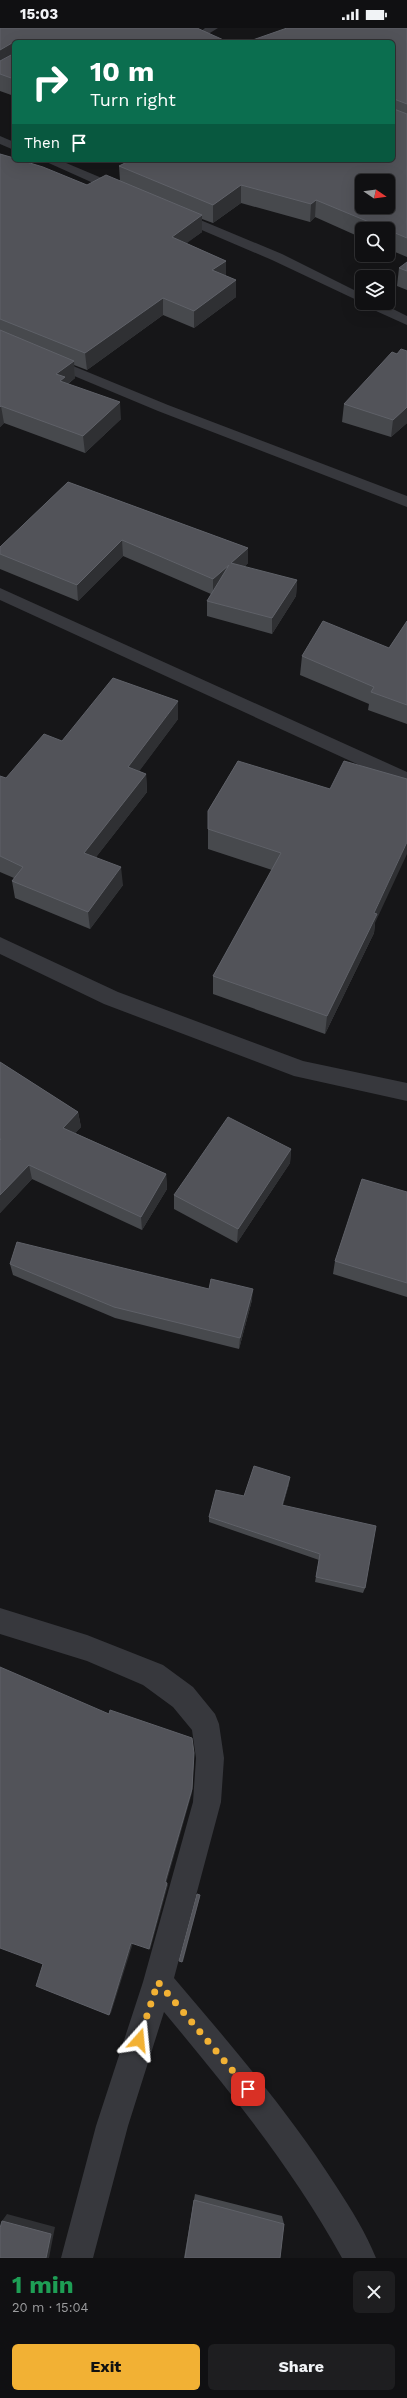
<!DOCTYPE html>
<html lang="en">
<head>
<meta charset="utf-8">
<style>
  body { margin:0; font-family:"Work Sans",sans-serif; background:#1e1e20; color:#f1f3f6; height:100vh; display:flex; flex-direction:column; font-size:15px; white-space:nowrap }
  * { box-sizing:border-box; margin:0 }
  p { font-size:13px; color:#9c9d9f }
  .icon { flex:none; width:22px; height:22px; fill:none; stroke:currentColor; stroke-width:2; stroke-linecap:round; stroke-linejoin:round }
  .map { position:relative; height:2230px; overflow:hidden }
  .drawer { display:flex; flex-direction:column; background:#101012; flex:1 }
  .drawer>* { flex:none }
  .top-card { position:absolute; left:12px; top:12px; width:383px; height:122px; border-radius:6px; box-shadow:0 4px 16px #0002,0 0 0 1px #303032; background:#0b6e4f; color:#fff; overflow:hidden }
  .needle { width:26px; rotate:103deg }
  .controls { position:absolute; left:355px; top:146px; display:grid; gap:8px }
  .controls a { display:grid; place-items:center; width:40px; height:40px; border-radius:6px; background:#101012; box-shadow:0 4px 16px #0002,0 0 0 1px #303032; font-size:20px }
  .pin { position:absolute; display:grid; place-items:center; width:34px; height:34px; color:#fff; margin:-17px; border-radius:8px; box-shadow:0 2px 6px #0006 }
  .me { position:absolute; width:44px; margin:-22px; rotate:18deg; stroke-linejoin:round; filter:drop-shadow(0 0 3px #0008) }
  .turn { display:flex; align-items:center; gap:14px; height:84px; padding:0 12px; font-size:18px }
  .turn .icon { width:52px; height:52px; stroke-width:2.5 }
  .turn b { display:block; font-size:28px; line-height:34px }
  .then { display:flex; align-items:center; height:38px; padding:0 12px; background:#0003; gap:8px; font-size:15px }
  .round { display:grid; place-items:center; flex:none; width:42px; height:42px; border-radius:6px; background:#1e1e20 }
  .summary { display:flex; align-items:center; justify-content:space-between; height:68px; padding:0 12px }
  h1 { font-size:24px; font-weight:700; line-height:30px; color:#1e9e55 }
  .primary-button { display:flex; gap:8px; margin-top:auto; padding:8px 12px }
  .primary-button a { flex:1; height:46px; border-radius:6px; background:#f2b134; color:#111; font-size:16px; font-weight:700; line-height:46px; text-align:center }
  .primary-button a+a { background:#1e1e20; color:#f1f3f6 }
  .status { display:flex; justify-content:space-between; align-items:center; height:28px; padding:0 20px; background:#101012; direction:ltr }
  .status svg { height:11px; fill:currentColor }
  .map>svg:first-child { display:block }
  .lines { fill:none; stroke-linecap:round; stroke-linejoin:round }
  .minor { fill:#37383d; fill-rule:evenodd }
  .wall { fill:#47494d }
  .shaded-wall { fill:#2f3033 }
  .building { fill:#525359; stroke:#5f6168; fill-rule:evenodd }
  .route { stroke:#f2b134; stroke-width:7; stroke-dasharray:0 12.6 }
</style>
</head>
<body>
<div class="status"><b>15:03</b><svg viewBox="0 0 49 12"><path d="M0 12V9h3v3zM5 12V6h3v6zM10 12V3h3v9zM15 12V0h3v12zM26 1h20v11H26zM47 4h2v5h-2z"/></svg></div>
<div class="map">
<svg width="407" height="2230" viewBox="0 0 407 2230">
  <rect width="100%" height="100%" fill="#161618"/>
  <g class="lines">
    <path class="minor" d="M205,0H218L205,8L199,5Z
      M0,108L14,114V122L0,116Z
      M42,132H59L128,161L130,164L128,167H120Z
      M174,181L282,226L362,266L363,275L272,232L169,188L168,185L169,182Z
      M363,275H381L407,288V297L365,278Z
      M0,308L168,377L407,468V479L158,383L0,317Z
      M0,560L407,744V759L0,572Z
      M0,909L118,964L303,1033L407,1055V1073L294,1048L104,976L0,926Z
      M0,1580L87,1607L163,1637L193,1659L215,1686L219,1696L224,1730L221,1774L174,1950C231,2017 289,2084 336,2158C351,2181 366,2205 376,2230H342C293,2141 229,2062 164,1984L128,2098L93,2230H61L96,2098L143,1954L193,1774L196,1730L192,1702L173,1679L143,1657L87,1633L0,1606Z"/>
  </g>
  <path class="wall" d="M0,0L14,14V68L0,63Z
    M407,0V229L388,221V201H362V210L315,189L310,194L241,175L213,195L202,191V204L186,215L226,233V248L236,252V269L194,300L163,287L87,342L74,337L75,350L68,356L121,391L85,425L4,395L0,399V126L87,157L120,153L119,138L393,14Z
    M407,234V262L397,258L399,240Z
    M407,323V395L391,409L342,394L344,376Z
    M68,454L248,520V535L244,539L297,552L296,568L272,606L207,588V573L211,566L123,528L78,573L0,541V519Z
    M407,593V696L368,682L369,676L300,647L302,628L389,620Z
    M178,691L139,743L146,746L147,764L96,829L123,857L90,901L15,870L12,853L14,850L0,844V748L6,750L62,713Z
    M238,733L375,895L374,905L325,1006L213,966V948L272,842L208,821V783Z
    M0,1034L78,1084L81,1099L75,1105L166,1146L167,1161L142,1202L32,1151L0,1185Z
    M291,1121L290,1135L237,1215L174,1181V1167Z
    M407,1164V1269L333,1246L335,1233Z
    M10,1236L252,1272L239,1321L115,1290L13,1247Z
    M289,1456L283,1477L365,1560L363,1565L315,1554L319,1532L209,1494V1489L244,1468Z
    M195,2166L282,2188L284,2196L280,2230H184Z"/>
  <path class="shaded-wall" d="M12,15L13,33L0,40V22Z
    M241,157V175L213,195V177Z
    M316,172L315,189L310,194L311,176Z
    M202,187V204L172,226V209Z
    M226,233V250L212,242Z
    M236,252V269L194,300V283Z
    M163,270V287L87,342L85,325Z
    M74,333L75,350L66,357V366L56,346Z
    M120,374L121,391L85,425L83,408Z
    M1,378L4,395L0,399V379Z
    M407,379V395L391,409L393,392Z
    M122,512L123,528L78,573L77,557Z
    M248,520V535L231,551V535Z
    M229,537L213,566V551Z
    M297,552L296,568L272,606V590Z
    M178,673V691L129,757L128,739Z
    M146,746L147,764L86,842L84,825Z
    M407,814V826L375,895L374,905L325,1006L327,988Z
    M121,839L123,857L90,901L88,884Z
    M78,1084L81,1099L66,1115L63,1100Z
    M291,1121L290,1135L237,1215L238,1201Z
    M29,1137L32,1151L0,1185V1167Z
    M166,1146L167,1161L142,1202L141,1189Z
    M253,1261L252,1272L239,1321L240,1310Z
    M290,1449L289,1456L281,1483L282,1477Z
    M194,1725L192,1765L166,1856L165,1854Z
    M167,1855L168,1857L150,1922L149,1921Z
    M200,1867V1869L183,1934H182Z
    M131,1915H133L111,1985L109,1987Z
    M7,2186L55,2199L49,2230H46L2,2193Z"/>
  <path class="building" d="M0,0H197L228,14H14V51L0,46V33L13,26V16L12,15L0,22Z
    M287,0H407V76L394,71V81L407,86V210L388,202V201H386L316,172L311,176L241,157L213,177L119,138L131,132H393V14H247ZM362,153H388V179H362Z
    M0,126L14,130V132H20L43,139L87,157L106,147L202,187L172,209L226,233L212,242L236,252L194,283L163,270L85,325L0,291Z
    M407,234V243L399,240Z
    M0,302L74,333L56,346L65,349L60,353L120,374L83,408L1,378L0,379Z
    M401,321L407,323V379L393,392L344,376L392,324L397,326Z
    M68,454L248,520L231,535L297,552L272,590L207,573L229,537L213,551L122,512L77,557L0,526V519Z
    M323,593L389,620L407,593V677L371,664L374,659L302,628Z
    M113,650L178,673L128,739L146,746L84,825L121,839L88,884L12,853L23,839L0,828V748L6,750L44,706L62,713Z
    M238,733L330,761L344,733L407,751V814L374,885L377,886L327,988L213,948L281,825L208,801V783Z
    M0,1034L78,1084L63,1100L166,1146L141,1189L29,1137L0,1167V1112L1,1111H0Z
    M228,1089L291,1121L238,1201L174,1167Z
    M362,1151L407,1164V1255L335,1233Z
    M17,1214L209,1261L211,1251L253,1261L240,1310L114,1279L10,1236Z
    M254,1438L290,1449L282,1477L376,1498L365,1560L316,1549L320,1526L209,1489L216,1462L244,1468Z
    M0,1639L109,1686L110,1682L192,1710L194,1725L192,1761L165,1854L167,1855L149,1921L131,1915L109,1987L36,1958L43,1936L0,1920Z
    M197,1866L200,1867L182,1934L179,1933Z
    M194,2172L284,2196L280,2230H185Z
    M2,2193L51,2206L46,2230H0V2200Z"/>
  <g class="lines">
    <path class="route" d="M139,2012L158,1954L248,2061"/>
  </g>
</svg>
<div class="controls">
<a><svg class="needle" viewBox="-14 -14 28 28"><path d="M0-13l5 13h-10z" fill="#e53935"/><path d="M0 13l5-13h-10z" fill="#9c9d9f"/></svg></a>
<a><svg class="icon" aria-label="search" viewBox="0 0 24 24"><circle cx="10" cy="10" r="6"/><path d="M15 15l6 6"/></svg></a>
<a><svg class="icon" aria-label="layers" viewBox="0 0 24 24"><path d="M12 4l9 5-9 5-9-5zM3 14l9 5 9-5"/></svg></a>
</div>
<div class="pin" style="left:248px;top:2061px;background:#d93025"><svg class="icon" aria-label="arrive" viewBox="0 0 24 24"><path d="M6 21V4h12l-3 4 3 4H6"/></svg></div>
<svg class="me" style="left:139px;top:2012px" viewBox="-20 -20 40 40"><path d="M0-17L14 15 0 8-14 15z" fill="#f2b134" stroke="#fff" stroke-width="4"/></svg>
<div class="top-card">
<div class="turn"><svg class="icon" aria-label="right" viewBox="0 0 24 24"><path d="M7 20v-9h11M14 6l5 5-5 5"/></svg><div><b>10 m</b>Turn right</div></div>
<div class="then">Then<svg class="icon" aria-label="arrive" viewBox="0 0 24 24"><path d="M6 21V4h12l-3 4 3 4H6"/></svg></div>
</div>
</div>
<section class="drawer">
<div class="summary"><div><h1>1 min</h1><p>20 m · 15:04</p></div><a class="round"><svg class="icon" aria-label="close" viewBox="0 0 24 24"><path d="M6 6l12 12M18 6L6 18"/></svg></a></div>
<div class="primary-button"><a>Exit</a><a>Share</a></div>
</section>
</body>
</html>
